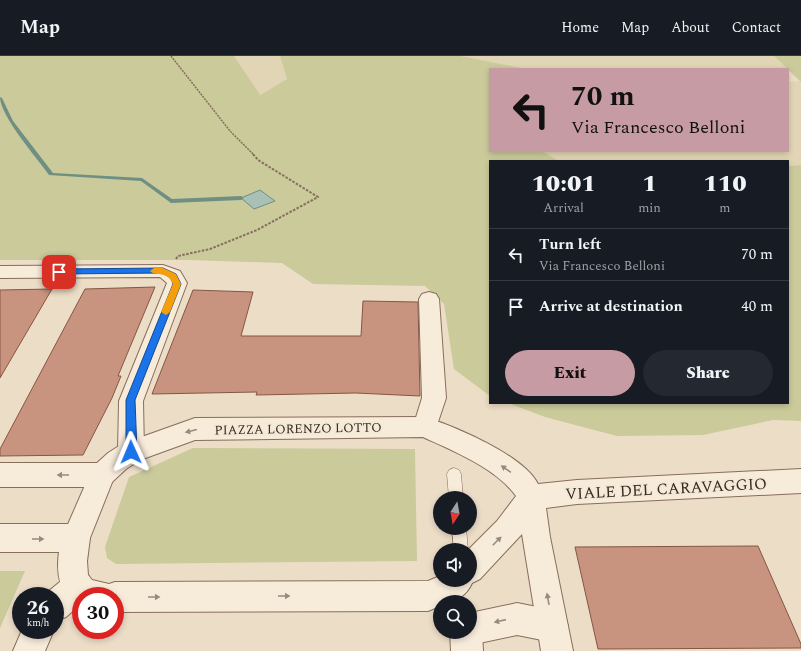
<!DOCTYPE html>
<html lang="en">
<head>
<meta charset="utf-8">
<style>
  body { margin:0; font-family:Spectral,serif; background:#242831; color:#f1f3f6; height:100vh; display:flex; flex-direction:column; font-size:15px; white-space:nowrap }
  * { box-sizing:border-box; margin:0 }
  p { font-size:13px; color:#9ea1a6 }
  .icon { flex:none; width:22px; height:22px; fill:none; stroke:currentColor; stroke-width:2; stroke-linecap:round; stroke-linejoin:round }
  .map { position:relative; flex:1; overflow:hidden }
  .sheet { position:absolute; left:489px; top:104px; width:300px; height:244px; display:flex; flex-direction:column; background:#171b24; border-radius:0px; box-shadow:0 2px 6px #0003 }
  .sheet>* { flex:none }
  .guide { position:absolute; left:489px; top:12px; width:300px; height:84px; border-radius:0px; box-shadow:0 2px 6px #0003; background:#c79ba3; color:#111; overflow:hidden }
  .needle { width:26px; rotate:191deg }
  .controls { position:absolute; left:433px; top:435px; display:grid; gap:8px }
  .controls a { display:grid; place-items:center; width:44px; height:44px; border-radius:50%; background:#171b24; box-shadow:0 2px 6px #0003; font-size:20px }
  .speed { position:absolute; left:12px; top:531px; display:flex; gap:8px; font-size:20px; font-weight:700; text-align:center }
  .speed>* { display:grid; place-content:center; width:52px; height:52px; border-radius:50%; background:#171b24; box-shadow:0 2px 6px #0003; line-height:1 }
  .speed small { font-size:10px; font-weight:400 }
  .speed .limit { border:6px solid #d22; background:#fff; color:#111 }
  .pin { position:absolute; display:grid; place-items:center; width:34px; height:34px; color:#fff; margin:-17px; border-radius:8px; box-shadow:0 2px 6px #0006 }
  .me { position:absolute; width:44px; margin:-22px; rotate:359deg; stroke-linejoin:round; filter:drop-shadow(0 0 3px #0008) }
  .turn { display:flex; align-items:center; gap:14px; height:84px; padding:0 16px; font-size:18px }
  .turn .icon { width:52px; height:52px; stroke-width:2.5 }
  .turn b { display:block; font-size:28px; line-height:34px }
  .eta { display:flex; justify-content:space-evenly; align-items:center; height:68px; text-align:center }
  .eta b { font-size:24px; font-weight:800; line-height:28px }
  .action { display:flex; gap:8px; margin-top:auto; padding:8px 16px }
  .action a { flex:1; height:46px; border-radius:24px; background:#c79ba3; color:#111; font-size:16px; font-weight:800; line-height:46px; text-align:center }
  .action a+a { background:#242831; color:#f1f3f6 }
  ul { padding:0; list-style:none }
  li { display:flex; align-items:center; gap:12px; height:52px; padding:0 16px; border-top:1px solid #363941 }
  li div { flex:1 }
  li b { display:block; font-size:15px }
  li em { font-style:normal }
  header { display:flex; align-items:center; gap:24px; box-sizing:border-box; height:56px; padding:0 20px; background:#171b24; border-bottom:1px solid #363941 }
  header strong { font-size:19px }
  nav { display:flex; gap:22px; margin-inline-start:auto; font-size:14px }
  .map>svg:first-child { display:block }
  .farmland { fill:#e2d5b5 }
  .green { fill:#caca9b }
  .water { fill:#a8c0b6; stroke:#6f8f83 }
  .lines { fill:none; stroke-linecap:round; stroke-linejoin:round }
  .stream { fill:#6f8f83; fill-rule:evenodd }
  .building { fill:#c9947f; stroke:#855644 }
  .service-casing { stroke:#876e5d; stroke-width:1 }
  .minor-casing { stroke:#876e5d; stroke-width:2 }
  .tertiary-casing { stroke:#876e5d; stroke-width:2 }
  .path-far1 { stroke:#876e5d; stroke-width:1.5; stroke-dasharray:2 1; stroke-linecap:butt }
  .path { stroke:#876e5d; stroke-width:2; stroke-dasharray:2.5 1.5; stroke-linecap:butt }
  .service { fill:#f7ebda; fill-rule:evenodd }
  .minor { fill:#f7ebda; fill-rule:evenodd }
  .tertiary { fill:#f7ebda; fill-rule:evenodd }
  .oneway { fill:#988a7d }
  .route { fill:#1a73e8; stroke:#114b97 }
  .slow { fill:#f59e0b }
  .labels { text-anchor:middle; stroke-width:4; stroke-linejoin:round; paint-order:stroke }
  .street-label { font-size:13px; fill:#382920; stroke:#f4e8d6 }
  .near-street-label { font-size:16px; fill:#382920; stroke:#f4e8d6 }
</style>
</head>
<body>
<header>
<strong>Map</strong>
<nav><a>Home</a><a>Map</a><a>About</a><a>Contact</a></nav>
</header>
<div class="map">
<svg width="801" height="595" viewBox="0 0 801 595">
  <rect width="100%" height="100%" fill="#ecddc7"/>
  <path class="farmland" d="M234,0H280L287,23L259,39Z
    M461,0H774L787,13H527Z
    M800,25L801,26V109L788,110V105H559L542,95H788V26Z"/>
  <path class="green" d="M0,0H234L260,39L287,23L280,0H461L527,13H490V95H542L559,105H490V340L454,313L444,248L425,230L313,228L282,207L189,204H0Z
    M774,0H801V26Z
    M801,109V365L773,364L703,379L617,380L545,361L508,347H788V110Z
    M193,392L415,393L417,505L116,508L107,502L105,491L129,421Z
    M0,515H25L0,572Z"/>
  <path class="water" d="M260,134L275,145L254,153L241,142Z"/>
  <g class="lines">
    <path class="stream" d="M0,41L2,42L13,65L53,117L142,122L172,143L241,140L244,142L241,144L171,147L141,125L49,119C37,102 0,60 0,41Z"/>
  </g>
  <path class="building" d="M155,231L118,320H121L112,342L83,399L0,400V393L85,233Z
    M52,233L0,322V234Z
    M193,234L253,236L241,280H361L363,245L418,246L420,340L356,337L256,339L257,336L152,338Z
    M758,490L801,588V592L598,593L575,491Z"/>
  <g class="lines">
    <defs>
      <path id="service" d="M454,412L459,414L461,418L463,442H449L447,418L449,414Z
        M452,472H466L468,494H454Z"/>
      <path id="minor" d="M163,209L180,215L187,227L143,345L144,396L140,404L131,407L122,404L118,396L119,345L167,227L160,221L0,222V210Z
        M429,236L436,238L439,243L446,342L434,378L425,381L416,378L413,371L422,342L419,243L422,238Z
        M102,407L111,411L115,419L86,492L76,496L66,492L62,482L93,411Z
        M78,516L89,520L93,531L89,540H81V548L66,561L55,565V540L44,539L67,520Z
        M517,547L552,554L563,559L568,570L563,581L552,586L517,579L470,589L459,584L455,576H470V557Z
        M22,574H54L45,595H13Z"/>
      <path id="tertiary" d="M425,361C456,371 523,399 538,428L577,424L801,413V437L577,448L546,452L550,481L573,595H541L522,478L480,523L472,527C466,541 454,546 440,546V550L428,555L115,556V540H81V551C59,542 56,517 59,496H0V468H76L86,472L90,482L87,505L88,519L92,524L109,528L115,526L428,525L440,520V524H470V494H468L497,465L516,440C496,412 453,395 423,381L195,384L140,404L126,413L111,427L102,431H0V407H97L108,397L122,388L195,362Z
        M470,562L477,565L482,576L483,595H451L450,576H470Z"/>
    </defs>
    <use href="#service" class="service-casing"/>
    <use href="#minor" class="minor-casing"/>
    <use href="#tertiary" class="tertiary-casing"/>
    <path class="path-far1" d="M171,0L230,75L253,98"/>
    <path class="path" d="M176,203L178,200L210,193L257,174L318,141L258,104L252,97"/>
    <use href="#service" class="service"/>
    <use href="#minor" class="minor"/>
    <use href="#tertiary" class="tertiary"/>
  </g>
  <defs><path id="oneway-solid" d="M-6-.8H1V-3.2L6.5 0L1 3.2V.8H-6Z"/></defs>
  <g class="oneway">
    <use href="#oneway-solid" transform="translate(191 375) rotate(166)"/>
    <use href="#oneway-solid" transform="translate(506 413) rotate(-146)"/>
    <use href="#oneway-solid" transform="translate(63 419) rotate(-180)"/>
    <use href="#oneway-solid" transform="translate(38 483)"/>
    <use href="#oneway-solid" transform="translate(497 485) rotate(-45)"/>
    <use href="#oneway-solid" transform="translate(284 540)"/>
    <use href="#oneway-solid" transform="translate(154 541)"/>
    <use href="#oneway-solid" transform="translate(548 543) rotate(-100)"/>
    <use href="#oneway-solid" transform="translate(500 565) rotate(167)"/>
  </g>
  <path class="route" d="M163,212L176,218L181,228L135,344L137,396L135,399L131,401L128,399L126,396V344L173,228L171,222L162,217L59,218L55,216L59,213Z"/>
  <path class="slow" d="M163,212L176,218L181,228L170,256L166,259L161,256L173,228C166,213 158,222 150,215L154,212Z"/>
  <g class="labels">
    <g class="street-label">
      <text transform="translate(298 372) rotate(-1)" y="5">PIAZZA LORENZO LOTTO</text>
    </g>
    <g class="near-street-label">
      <text transform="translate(666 432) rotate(-3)" y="6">VIALE DEL CARAVAGGIO</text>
    </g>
  </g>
</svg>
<div class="controls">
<a><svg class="needle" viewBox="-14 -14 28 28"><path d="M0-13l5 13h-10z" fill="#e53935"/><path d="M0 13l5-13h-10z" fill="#9ea1a6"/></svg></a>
<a><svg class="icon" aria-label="sound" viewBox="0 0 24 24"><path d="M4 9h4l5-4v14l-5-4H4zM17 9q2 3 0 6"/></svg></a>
<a><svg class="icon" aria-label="search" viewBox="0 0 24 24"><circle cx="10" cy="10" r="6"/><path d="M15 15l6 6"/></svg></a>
</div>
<div class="speed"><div>26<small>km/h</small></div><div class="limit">30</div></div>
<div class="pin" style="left:59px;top:216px;background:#d93025"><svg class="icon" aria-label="arrive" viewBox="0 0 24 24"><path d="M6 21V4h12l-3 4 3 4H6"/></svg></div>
<svg class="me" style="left:131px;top:396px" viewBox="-20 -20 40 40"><path d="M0-17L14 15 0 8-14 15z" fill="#1a73e8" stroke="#fff" stroke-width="4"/></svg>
<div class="guide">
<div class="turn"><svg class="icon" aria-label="left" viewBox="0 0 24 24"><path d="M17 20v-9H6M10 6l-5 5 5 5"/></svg><div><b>70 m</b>Via Francesco Belloni</div></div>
</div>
<section class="sheet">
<div class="eta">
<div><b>10:01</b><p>Arrival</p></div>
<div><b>1</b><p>min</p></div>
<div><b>110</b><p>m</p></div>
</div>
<ul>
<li><svg class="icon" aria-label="left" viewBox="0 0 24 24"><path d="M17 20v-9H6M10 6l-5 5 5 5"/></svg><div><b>Turn left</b><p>Via Francesco Belloni</p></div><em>70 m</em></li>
<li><svg class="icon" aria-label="arrive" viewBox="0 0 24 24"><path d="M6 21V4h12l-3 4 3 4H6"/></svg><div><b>Arrive at destination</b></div><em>40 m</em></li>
</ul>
<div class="action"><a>Exit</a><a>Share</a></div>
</section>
</div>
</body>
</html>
